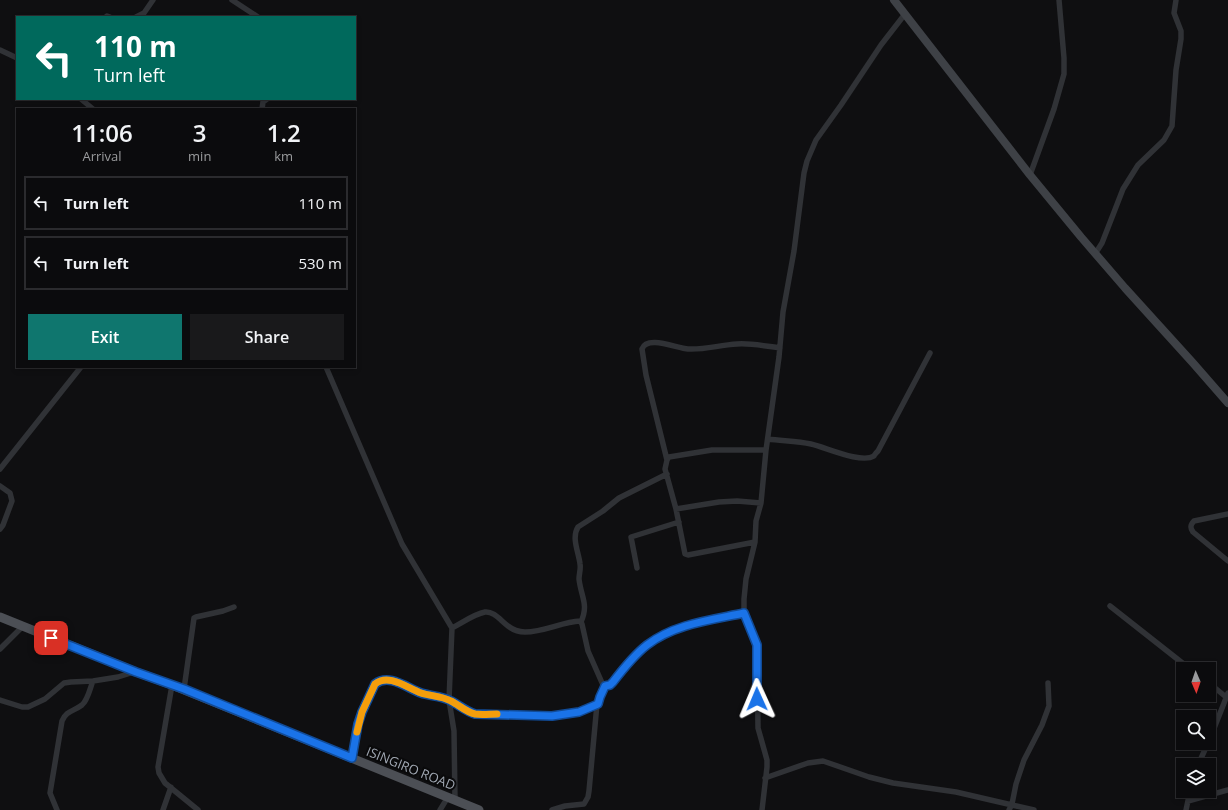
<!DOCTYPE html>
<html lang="en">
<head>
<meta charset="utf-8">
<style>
  body { margin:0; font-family:"Open Sans",sans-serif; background:#19191b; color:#f1f3f6; height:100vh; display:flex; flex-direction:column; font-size:15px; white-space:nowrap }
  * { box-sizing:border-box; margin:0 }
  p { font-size:13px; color:#9a9b9d }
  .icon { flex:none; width:22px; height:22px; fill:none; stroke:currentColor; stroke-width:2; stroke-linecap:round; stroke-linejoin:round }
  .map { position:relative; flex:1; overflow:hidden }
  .sheet { position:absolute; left:16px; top:108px; width:340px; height:260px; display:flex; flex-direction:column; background:#0b0b0d; border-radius:0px; box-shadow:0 2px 6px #0003,0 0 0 1px #2b2b2e }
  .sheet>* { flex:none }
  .guide { position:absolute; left:16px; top:16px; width:340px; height:84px; border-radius:0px; box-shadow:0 2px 6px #0003,0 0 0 1px #2b2b2e; background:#00695c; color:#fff; overflow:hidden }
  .needle { width:26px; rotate:178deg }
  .tools { position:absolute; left:1176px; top:662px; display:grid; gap:8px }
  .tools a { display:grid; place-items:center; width:40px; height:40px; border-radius:0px; background:#0b0b0d; box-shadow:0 2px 6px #0003,0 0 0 1px #2b2b2e; font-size:20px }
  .pin { position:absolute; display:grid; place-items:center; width:34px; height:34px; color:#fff; margin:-17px; border-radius:8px; box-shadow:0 2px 6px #0006 }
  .me { position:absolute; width:44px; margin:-22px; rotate:359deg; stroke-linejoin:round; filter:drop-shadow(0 0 3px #0008) }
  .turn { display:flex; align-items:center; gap:14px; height:84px; padding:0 12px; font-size:18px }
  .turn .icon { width:52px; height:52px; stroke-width:2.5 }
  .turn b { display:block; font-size:28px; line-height:34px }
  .eta { display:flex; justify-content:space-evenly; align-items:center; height:68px; text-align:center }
  .eta b { font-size:24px; font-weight:600; line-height:28px }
  .action { display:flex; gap:8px; margin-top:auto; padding:8px 12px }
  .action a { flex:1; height:46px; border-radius:0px; background:#0f766e; color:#fff; font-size:16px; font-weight:600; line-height:46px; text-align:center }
  .action a+a { background:#19191b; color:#f1f3f6 }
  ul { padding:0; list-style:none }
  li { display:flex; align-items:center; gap:12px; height:54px; margin:0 8px 6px; padding:0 4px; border:2px solid #2b2b2e; border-radius:0px }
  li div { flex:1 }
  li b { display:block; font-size:15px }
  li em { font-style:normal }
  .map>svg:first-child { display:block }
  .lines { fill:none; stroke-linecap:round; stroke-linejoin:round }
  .street { stroke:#303236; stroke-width:5.5 }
  .secondary { stroke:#3e4146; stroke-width:8 }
  .primary { stroke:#4c4f55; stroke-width:9 }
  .route-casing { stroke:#114b97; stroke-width:10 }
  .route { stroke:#1a73e8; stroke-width:7 }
  .slow { stroke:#f59e0b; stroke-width:7 }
  .labels { text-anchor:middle; stroke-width:4; stroke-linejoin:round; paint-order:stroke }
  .street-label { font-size:13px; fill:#a0a7b2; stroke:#0a0a0b }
</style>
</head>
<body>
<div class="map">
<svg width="1228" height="810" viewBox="0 0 1228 810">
  <rect width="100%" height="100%" fill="#0f0f11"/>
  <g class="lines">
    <path class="street" d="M232,0L258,17
      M106,17L107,16L110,17
      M136,17L144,13L153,0
      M0,50L17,58
      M81,99L93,109
      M262,109L263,102L267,99
      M1030,175L1054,109L1064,74V58L1059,0
      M1095,254L1102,243L1123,189L1138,165L1164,140L1172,126L1176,70L1181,39V31L1174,13L1176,0
      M326,367L402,544L452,628L449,700L454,731L455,800
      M768,439C782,441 797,441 811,444C825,447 861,464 874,456C874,455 877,452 878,451L930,353
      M667,460L669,457L712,450H766
      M0,469L81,367
      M0,486L10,493L12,501L3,525L0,529
      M676,509L719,502L737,501L761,503
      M1228,514L1194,521C1190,525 1190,528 1193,532L1228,561
      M755,542L688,555L685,554L676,509L665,469L667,460L646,375L642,349C647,335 676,348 688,349C705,350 719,345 737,344C751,343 765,346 780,348
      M637,568L631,537L679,522
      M1110,606L1190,669
      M581,622C589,604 581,597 579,579C579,574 581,569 580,564C579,553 571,538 578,527L603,511L619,498L667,474
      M452,628C462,623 474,614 485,612C494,611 501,621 508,626C513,630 519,632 525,632C544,632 562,622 580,621L582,624L588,651L603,685L607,686L613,682L633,658L648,645L662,635L674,629L744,613
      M0,649L22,627
      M1209,683L1226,697
      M172,685L158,767L159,773L165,783L198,810
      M184,689L194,618L196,617L223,611L234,607
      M0,700L22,707H28L45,699L64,683L71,682L93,681L118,677L134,672
      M1209,741L1228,693
      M352,758L358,724L362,712L375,684C389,673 407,688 421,693C430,696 442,696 451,701C459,705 466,711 475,714L552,716L579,712L597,704
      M1198,765L1208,743
      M765,778L808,763L823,761L869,777L893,783L956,792L1034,810
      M1188,801L1228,790
      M57,810L50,793L62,721C66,711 74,711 82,705C88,700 90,688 93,681
      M163,810L171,787
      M440,810L448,797
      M552,810L565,806L584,804L588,797L589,791L597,704L600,697L605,686
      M762,810L767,767V760L758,728L757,645L744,613V599L746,579L755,542L756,521L761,503L766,450L779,357L783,312L794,251L804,173L807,161L816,140L841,105L881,45L905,14
      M1009,810L1012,804L1016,784L1024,760L1042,725L1049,706L1048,683
      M1186,810L1190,791"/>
    <path class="secondary" d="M894,0L1030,175L1081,237L1125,288L1193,363L1228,403"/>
    <path class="primary" d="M0,617L136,672L172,685L479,810"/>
  </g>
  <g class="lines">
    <defs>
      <path id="route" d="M51,638L136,672L184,689L352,758L358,724L362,712L375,684C389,673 407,688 421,693C430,696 442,696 451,701C459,705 466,711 475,714L552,716L579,712L598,704L600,697L605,686L610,685L613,682C623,669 634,655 647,645C674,624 711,620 744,613L757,645V699"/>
    </defs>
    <use href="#route" class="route-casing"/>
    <use href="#route" class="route"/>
    <path class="slow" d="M357,732L362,712L375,684C389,673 407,688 421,693C430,696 442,696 451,701C459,705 466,712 475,714C482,715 490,714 497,714"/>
  </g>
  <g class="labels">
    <g class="street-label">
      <text transform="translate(411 768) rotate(22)" y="5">ISINGIRO ROAD</text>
    </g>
  </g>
</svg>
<div class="tools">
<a><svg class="needle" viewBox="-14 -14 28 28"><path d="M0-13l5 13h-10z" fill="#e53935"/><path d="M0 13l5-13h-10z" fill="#9a9b9d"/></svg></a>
<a><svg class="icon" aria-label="search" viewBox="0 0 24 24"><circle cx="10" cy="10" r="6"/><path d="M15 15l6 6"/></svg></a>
<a><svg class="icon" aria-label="layers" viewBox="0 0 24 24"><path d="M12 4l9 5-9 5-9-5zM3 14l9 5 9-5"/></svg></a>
</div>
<div class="pin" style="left:51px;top:638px;background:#d93025"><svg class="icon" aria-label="arrive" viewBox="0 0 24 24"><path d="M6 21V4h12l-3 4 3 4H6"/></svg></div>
<svg class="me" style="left:757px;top:699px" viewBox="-20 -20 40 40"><path d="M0-17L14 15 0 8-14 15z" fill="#1a73e8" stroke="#fff" stroke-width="4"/></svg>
<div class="guide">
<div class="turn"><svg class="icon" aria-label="left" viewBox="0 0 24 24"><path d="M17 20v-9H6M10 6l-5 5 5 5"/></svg><div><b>110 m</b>Turn left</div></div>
</div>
<section class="sheet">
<div class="eta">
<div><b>11:06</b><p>Arrival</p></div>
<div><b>3</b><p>min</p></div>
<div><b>1.2</b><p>km</p></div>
</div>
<ul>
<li><svg class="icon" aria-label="left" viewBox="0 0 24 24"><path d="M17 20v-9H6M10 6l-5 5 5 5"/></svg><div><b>Turn left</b></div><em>110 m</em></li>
<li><svg class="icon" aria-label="left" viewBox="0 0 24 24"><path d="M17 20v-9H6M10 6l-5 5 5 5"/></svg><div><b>Turn left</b></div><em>530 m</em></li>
</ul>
<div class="action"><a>Exit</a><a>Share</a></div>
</section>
</div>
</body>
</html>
